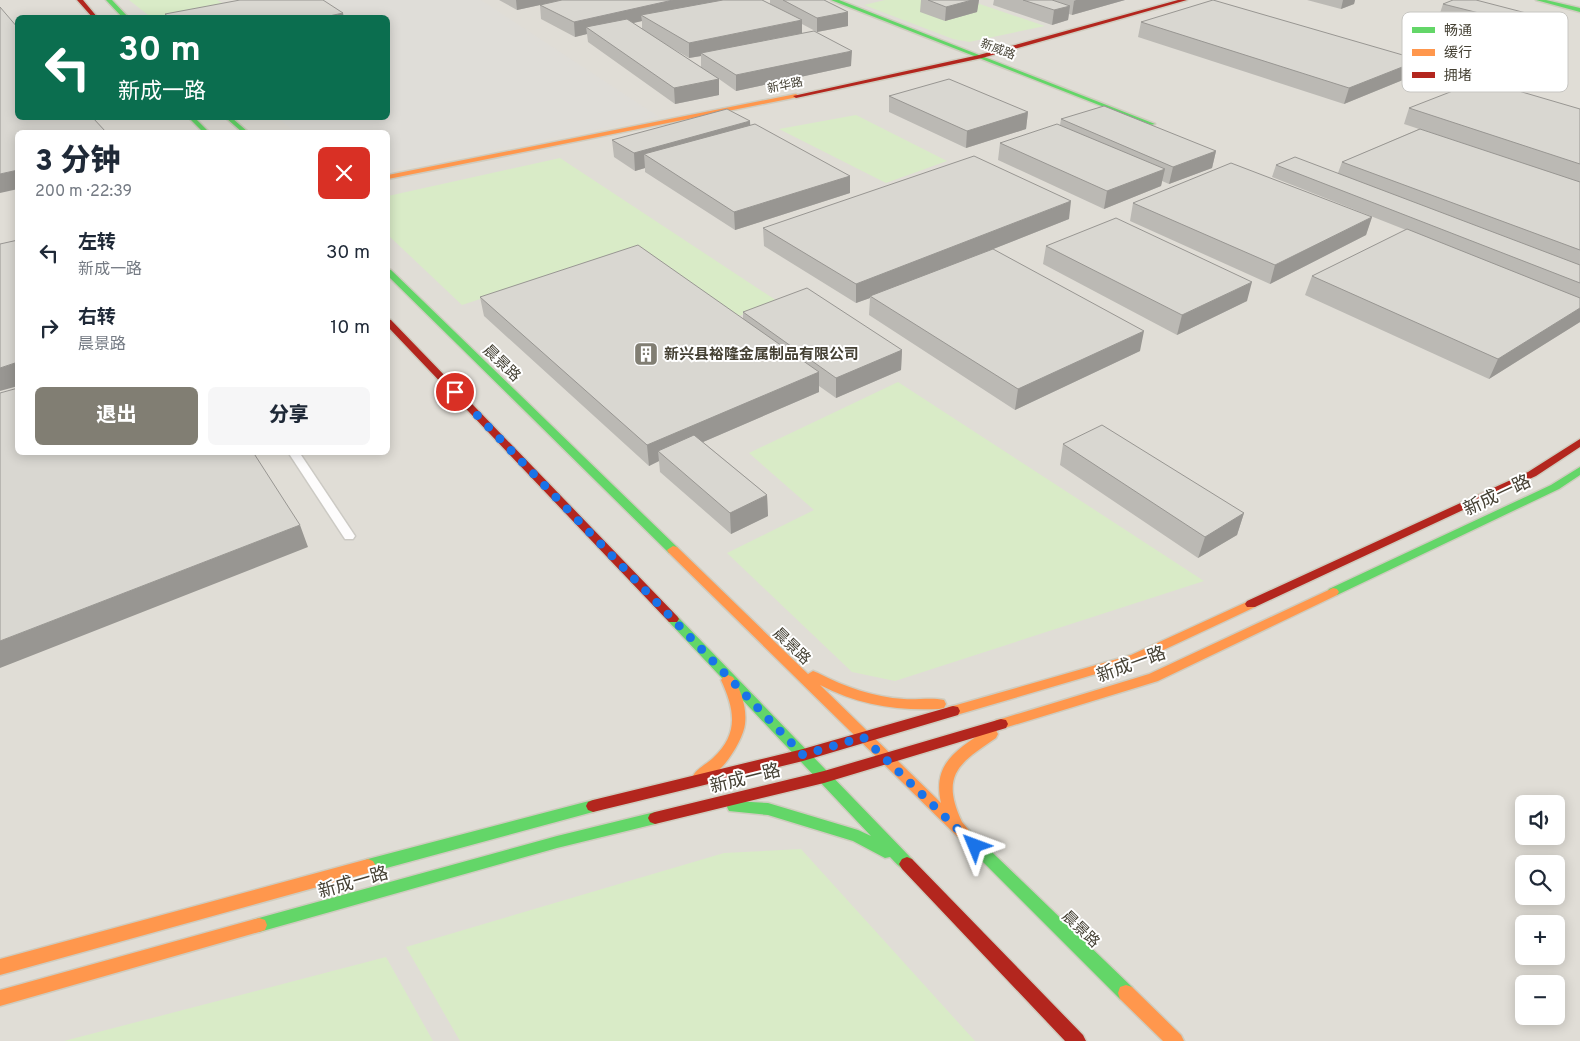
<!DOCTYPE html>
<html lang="zh">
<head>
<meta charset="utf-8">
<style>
  body { margin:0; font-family:Overpass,"Noto Sans SC",sans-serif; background:#f6f6f7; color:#1f2937; height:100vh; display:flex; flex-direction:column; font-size:19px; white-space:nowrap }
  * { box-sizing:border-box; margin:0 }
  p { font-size:16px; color:#747a83 }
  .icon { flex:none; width:28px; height:28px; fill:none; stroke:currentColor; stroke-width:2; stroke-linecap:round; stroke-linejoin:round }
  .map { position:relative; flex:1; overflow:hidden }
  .details { position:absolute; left:15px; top:130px; width:375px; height:325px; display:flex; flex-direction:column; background:#fff; border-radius:8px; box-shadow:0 2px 12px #0003 }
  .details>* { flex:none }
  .banner { position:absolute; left:15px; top:15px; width:375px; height:105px; border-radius:8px; box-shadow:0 2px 12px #0003; background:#0b6e4f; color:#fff; overflow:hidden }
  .fabs { position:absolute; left:1515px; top:795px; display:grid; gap:10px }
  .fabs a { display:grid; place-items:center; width:50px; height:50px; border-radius:8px; background:#fff; box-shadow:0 2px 12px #0003; font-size:25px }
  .pin { position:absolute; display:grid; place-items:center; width:42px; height:42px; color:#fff; margin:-21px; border:2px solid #fff; border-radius:50%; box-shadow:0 1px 5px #0007 }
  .me { position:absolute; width:55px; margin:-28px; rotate:314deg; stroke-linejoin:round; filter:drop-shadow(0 0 4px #0008) }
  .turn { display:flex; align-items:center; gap:18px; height:105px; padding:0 20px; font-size:22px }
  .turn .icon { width:65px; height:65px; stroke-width:2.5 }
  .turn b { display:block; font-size:35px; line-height:42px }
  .round { display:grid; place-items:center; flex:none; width:52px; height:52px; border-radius:8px; background:#f6f6f7 }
  .summary { display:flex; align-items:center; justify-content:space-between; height:85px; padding:0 20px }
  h1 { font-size:30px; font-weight:800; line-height:38px }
  .primary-button { display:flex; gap:10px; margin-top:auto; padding:10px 20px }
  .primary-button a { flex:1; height:58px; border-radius:8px; background:#817e73; color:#fff; font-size:20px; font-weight:800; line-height:58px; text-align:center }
  .primary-button a+a { background:#f6f6f7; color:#1f2937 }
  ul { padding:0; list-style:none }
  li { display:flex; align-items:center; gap:15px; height:75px; padding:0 20px }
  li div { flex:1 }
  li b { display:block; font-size:19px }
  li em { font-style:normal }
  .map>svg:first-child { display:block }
  .industrial { fill:#e0ddd6; fill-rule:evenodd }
  .green { fill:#d9ebc7 }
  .parking { fill:#dfddd8 }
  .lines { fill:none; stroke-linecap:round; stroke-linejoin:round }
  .lane-casing { stroke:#cccac4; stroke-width:3 }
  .fast-casing { stroke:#cfccbf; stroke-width:3 }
  .slow-casing { stroke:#cfccbf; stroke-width:3 }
  .jam-casing { stroke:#cfccbf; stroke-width:3 }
  .lane { fill:#fdfcfc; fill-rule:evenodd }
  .fast { fill:#63d668; fill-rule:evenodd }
  .slow { fill:#ff974d; fill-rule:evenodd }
  .jam { fill:#b3261e; fill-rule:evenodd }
  .wall { fill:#bbb9b4; fill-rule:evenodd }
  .shaded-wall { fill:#989692 }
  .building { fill:#d9d7d1; stroke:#989692 }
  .route { stroke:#1a73e8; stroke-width:9; stroke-dasharray:0 16.2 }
  .labels { text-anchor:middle; stroke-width:4; stroke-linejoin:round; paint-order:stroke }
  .far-street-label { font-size:12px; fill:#454134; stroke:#fff }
  .poi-label { font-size:15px; font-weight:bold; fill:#454134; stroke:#fff; text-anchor:start }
  .street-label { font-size:15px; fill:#454134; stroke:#fff }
  .near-street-label { font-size:18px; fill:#454134; stroke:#fff }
  .key { fill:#fff; stroke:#c7c6c2; stroke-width:1 }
  .key-label { font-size:14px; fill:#454134 }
</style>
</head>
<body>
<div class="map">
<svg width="1580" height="1041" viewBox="0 0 1580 1041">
  <rect width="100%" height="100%" fill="#f0eee8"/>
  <path class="industrial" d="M0,0H1580V1041H0ZM18,18H388V118H18ZM18,132H388V452H18ZM1524,804H1556V836H1524ZM1524,864H1556V896H1524ZM1524,924H1556V956H1524ZM1524,984H1556V1016H1524Z"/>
  <path class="green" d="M129,0H217L224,4L152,18Z
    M885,0H968L1045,26L969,42L953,39L864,5Z
    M856,115L947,161L886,183L779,129Z
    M560,158L777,301L734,318L636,248L462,305L388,235V196Z
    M898,382L1204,581L895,681L852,672L727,553L814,510L749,453Z
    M801,849L975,1041H460L406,947L724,853Z
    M386,957L433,1041H64Z"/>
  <path class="parking" d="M319,0H481L659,117L388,170V132H295L278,118H388V18L341,17Z"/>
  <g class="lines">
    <defs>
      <path id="lane" d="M288,452H299L355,536L353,539H345Z"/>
      <path id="fast" d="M106,0H112L129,18H123Z
        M831,0H839L1155,124L1150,125Z
        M1536,0H1546L1580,8V12Z
        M189,118H195L209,132H203Z
        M226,118H232L248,132H242Z
        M388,269L391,270L677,547L679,550L677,553H669L388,276Z
        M1580,467V475L1559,489L1337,595H1329L1327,592L1329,589L1551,485Z
        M673,615L677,616L912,859L915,864L912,869C902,872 897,864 890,857L885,858L853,841L768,815L729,811L727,807L729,803L734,801L768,803L858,830L871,836L669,622L667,619L669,616Z
        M593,800L598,802L600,806L598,810L593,812L368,873L363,871L360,866L363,861L368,859Z
        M655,812L660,814L662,818L660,822L655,824L557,848L259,932L253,930L251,925L253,920L259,918L557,836Z
        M964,828L969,830L1132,987L1134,993L1132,999L1126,1001L1120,999L959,838L957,834L959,830Z"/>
      <path id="slow" d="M796,94L799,96L798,97L388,179V175Z
        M673,546L677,547L808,674L813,671L818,673C845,687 873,697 904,699C917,700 932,697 944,700L946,704L944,708L939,709C897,711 858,705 820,685L941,803C932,763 957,750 986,730L991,729L996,730L998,734L996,738C959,763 940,775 962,822C965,826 969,829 971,834L969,838L964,840L959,838L669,553L667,550Z
        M1333,588L1337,589L1339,592L1337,595L1158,681L1001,729L996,728L994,724L996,720L1001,719L1149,674Z
        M1251,600L1255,601L1257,604L1255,607L1140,661L953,716L948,715L946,711L948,707L953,706L1131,655Z
        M728,675L733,677C741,691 747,707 745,724C743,742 715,787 695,780L693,776C697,768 707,764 713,758C739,734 735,710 721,680L723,677Z
        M368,859L373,861L376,866L373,871L368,873L0,975V959Z
        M259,918L265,920L267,925L265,930L259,932L0,1006V990Z
        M1126,985L1132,987L1181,1035L1184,1041H1163L1120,999L1118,993L1120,987Z"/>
      <path id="jam" d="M77,0H83L98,18H93Z
        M1178,0H1187L982,58L796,98L793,96L979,55Z
        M388,319L391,320L677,616L679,619L677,622H669L388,327Z
        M1580,439V447L1536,476L1255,607H1247L1245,604L1247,601L1528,472Z
        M953,706L958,707L960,711L958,715L803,761L593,812L588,810L586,806L588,802L593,800L803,749Z
        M1001,719L1006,720L1008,724L1006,728L824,783L655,824L650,822L648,818L650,814L655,812L824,771Z
        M907,857L912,859L1083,1035L1086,1041H1065L902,869L899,864L902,859Z"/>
    </defs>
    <use href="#lane" class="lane-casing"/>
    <use href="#fast" class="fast-casing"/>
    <use href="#slow" class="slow-casing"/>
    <use href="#jam" class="jam-casing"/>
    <use href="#lane" class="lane"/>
    <use href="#fast" class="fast"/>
    <use href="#slow" class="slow"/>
    <use href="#jam" class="jam"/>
  </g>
  <path class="wall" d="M499,0H762L770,4V0H824L848,12V26L817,32L802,24V33L851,66L736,91L719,79V95L675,104L588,42L587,34L575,37L541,19L540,5L517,10ZM642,21V29L633,23ZM655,38L689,58L701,56V67Z
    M921,0H979L977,12L945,21L920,12Z
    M994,0H1125L1072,15L1069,14L1068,20L1052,25L993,5Z
    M1307,0H1355L1354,4L1341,9Z
    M1443,4L1527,23L1507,31L1492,27L1490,33L1477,38L1448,29L1451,19L1457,18L1440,13Z
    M1141,22L1420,60L1415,75L1344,104L1138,37Z
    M889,96L1028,112L1026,129L966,148L889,112Z
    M1409,108L1580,109V322L1489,379L1305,295L1312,276L1406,230L1272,177L1276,165L1338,173L1342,162L1419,129L1404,124Z
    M1061,119L1216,151L1212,168L1169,184L1162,181L1161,186L1104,209L998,160L1000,143L1060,125Z
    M750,125L850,176V193L735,230L645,172V168L635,171L614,157L612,140Z
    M1133,203L1372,217L1366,235L1270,284L1130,221Z
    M1069,219L993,249L1140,351L1015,410L869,315L870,298L856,303L764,246L763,228Z
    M1046,246L1247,301L1177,335L1043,264Z
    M480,297L743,318V312L902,350L901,370L836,398L819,386V392L703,442L767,495L768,516L731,534L660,472L659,461L649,466L484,316Z
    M1063,444L1244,513L1237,535L1198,558L1060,465Z"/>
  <path class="shaded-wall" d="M516,0H563L517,10Z
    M673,0H736L641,15L642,21L594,32L586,27L587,34L575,37L574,22Z
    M972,0H979L977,12L945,21L946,7Z
    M1076,0H1125L1072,15L1074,1Z
    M1343,0H1355L1354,4L1341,9Z
    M1070,6L1068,20L1052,25L1054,10Z
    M848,12V26L817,32V18Z
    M343,13L344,18H320Z
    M1530,14L1527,23L1507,31L1511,21Z
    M802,20V35L701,53V56L689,58V43Z
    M1494,23L1490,33L1477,38L1481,28Z
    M852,51L851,66L736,91V75Z
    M1420,60L1415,75L1344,104L1349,88Z
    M719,79V95L675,104L674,88Z
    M1028,112L1026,129L966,148L967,131Z
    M750,121L751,138L644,154L645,168L635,171L634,153Z
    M1216,151L1212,168L1169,184L1173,167Z
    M1165,169L1161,186L1104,209L1107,191Z
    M18,170V189L0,193V174Z
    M850,176V193L735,230L734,212Z
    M1071,201L1069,219L872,297L870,296V298L856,303V284Z
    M1372,217L1366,235L1270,284L1275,265Z
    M1252,282L1247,301L1177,335L1182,315Z
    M1580,308V322L1489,379L1498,359Z
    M1144,331L1140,351L1015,410L1018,389Z
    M902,350L901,370L836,398V378Z
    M18,362V386L0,391V368Z
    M819,372V392L666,458L658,451L659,461L649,466L647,445Z
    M767,495L768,516L731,534L730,513Z
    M1244,513L1237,535L1198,558L1205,537Z
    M300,525L308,547L0,668V641Z"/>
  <path class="building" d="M240,0H323L343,13L320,18H170L165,14Z
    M562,0H673L574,22L540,5Z
    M723,0H762L802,20L689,43L641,15Z
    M783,0H824L848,12L817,18Z
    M928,0H972L946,7Z
    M1023,0H1052L1070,6L1054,10Z
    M1213,0L1420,60L1349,88L1141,22Z
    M1453,0H1476L1530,14L1511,21L1443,4Z
    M0,7L18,28V118H93L106,132H18V170L0,174Z
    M627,19L719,79L674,88L586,27Z
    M814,31L852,51L736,75L701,53Z
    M949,79L1028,112L967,131L889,96Z
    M1481,80L1580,109V164L1409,108Z
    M1104,106L1216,151L1173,167L1061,119Z
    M727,109L750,121L634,153L612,140Z
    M755,124L850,176L734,212L644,154Z
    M1057,124L1165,169L1107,191L1000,143Z
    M1420,129L1580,182V250L1342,162Z
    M974,156L1071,201L856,284L763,228Z
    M1295,157L1580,265V283L1276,165Z
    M1231,163L1372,217L1275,265L1133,203Z
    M1116,218L1252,282L1182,315L1046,246Z
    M1407,229L1580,298V308L1498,359L1312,276Z
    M18,240V362L0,368V244Z
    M638,245L819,372L647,445L480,297Z
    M993,249L1144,331L1018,389L870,296Z
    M807,288L902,350L836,378L743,312Z
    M18,388V452H253L300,525L0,641V393Z
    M1102,425L1244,513L1205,537L1063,444Z
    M694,435L767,495L730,513L658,451Z"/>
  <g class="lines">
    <path class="route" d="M455,392L803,755L863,737L975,846"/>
  </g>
  <defs>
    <symbol id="building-square" viewBox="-11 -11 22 22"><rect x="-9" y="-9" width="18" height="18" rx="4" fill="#817e73" stroke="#fff"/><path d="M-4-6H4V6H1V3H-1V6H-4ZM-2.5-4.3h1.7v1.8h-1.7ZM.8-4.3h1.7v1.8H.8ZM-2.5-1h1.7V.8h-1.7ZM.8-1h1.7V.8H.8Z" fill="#fff"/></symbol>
  </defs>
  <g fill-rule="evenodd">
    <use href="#building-square" x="632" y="340" width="28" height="28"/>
  </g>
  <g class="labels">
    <g class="far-street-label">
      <text transform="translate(998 49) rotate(21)" y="4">新威路</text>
      <text transform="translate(785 85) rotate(-12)" y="4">新华路</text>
    </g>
    <g class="poi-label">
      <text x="664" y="359">新兴县裕隆金属制品有限公司</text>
    </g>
    <g class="street-label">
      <text transform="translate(502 363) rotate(44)" y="5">晨景路</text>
      <text transform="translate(792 646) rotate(44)" y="5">晨景路</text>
      <text transform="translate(1081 929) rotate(44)" y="5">晨景路</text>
    </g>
    <g class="near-street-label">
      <text transform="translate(1497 495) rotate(-25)" y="6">新成一路</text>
      <text transform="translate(1131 664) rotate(-20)" y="6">新成一路</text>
      <text transform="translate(745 778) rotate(-14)" y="6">新成一路</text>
      <text transform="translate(353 882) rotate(-16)" y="6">新成一路</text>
    </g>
  </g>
  <rect x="1402" y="12" width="166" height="80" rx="8" class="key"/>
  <rect x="1412" y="27" width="23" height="6" fill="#63d668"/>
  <rect x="1412" y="49" width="23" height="7" fill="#ff974d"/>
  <rect x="1412" y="72" width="23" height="6" fill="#b3261e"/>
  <g class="key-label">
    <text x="1444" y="35">畅通</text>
    <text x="1444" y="57">缓行</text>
    <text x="1444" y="80">拥堵</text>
  </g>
</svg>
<div class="fabs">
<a><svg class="icon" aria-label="sound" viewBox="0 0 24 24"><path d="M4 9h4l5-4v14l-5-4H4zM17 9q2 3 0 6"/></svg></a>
<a><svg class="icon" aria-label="search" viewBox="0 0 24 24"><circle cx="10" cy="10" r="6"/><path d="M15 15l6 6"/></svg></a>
<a>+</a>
<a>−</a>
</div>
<div class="pin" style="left:455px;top:392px;background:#d93025"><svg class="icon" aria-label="arrive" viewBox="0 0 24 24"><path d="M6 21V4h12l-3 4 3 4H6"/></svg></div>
<svg class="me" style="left:975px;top:846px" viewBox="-20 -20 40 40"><path d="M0-17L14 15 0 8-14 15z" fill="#1a73e8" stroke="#fff" stroke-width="4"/></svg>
<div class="banner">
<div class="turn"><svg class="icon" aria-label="left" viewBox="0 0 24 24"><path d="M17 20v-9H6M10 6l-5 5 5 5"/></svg><div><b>30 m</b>新成一路</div></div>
</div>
<section class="details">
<div class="summary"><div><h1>3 分钟</h1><p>200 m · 22:39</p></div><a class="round" style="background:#d93025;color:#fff"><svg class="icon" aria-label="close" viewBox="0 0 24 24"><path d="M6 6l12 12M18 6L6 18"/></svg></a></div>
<ul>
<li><svg class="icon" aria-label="left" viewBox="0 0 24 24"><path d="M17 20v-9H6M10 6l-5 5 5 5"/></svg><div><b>左转</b><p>新成一路</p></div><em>30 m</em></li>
<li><svg class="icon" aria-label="right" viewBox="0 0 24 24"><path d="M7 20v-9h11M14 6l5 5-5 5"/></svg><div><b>右转</b><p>晨景路</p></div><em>10 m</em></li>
</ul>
<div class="primary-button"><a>退出</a><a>分享</a></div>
</section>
</div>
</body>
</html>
